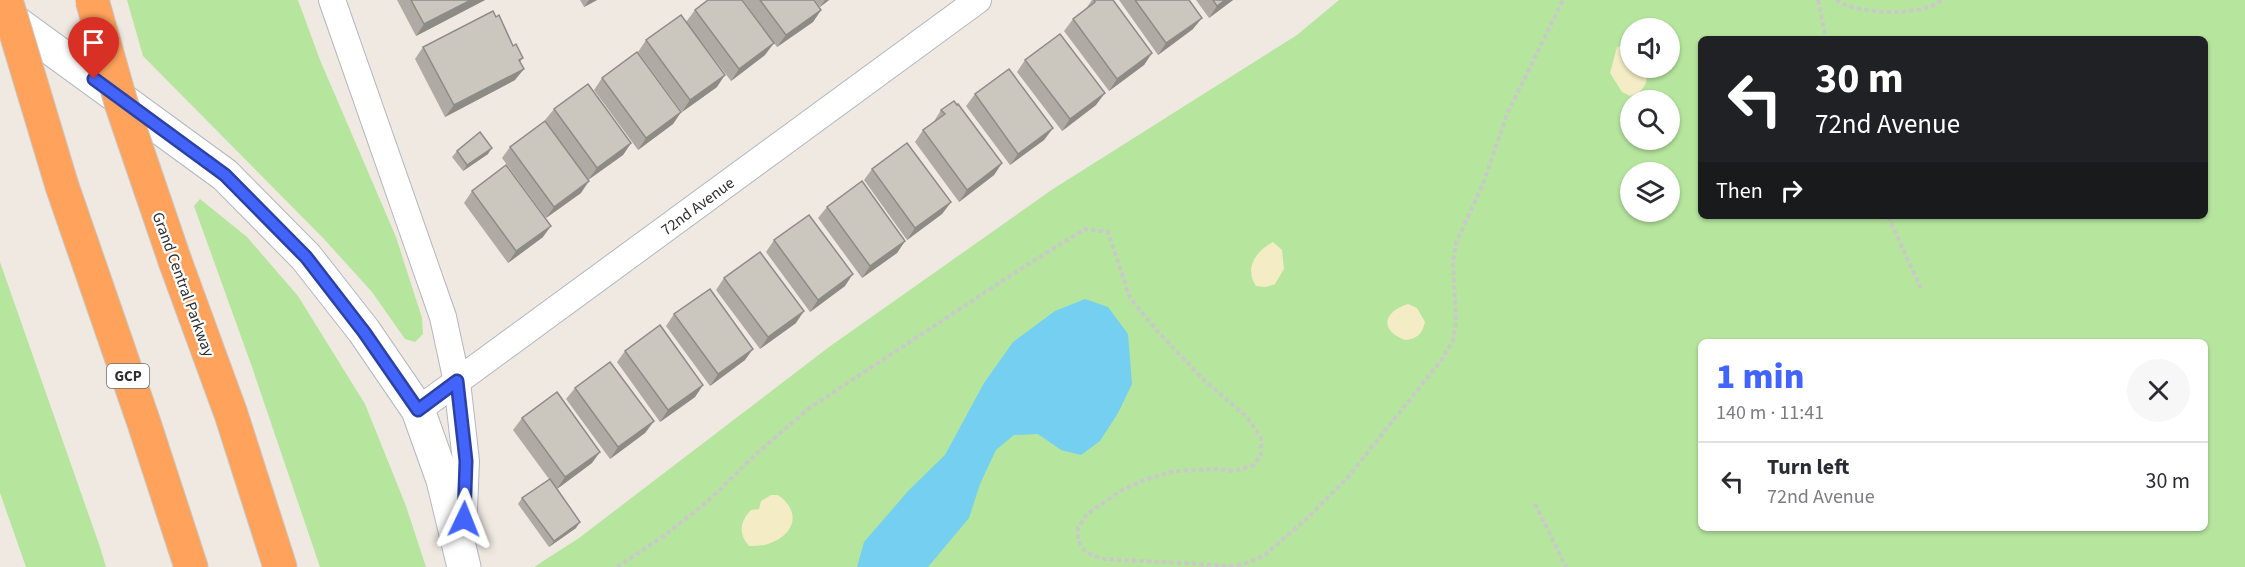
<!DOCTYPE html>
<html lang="en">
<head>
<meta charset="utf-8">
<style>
  body { margin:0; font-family:"Source Sans 3",sans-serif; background:#f7f7f7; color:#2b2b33; height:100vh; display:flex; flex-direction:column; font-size:22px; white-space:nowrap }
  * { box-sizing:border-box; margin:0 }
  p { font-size:20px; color:#7c7c81 }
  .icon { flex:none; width:33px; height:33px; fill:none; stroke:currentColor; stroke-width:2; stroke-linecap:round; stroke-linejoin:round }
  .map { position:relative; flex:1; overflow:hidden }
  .panel { position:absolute; left:1698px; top:339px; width:510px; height:192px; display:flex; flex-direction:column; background:#fff; border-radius:9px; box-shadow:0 2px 4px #0004 }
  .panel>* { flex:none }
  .guide { position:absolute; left:1698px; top:36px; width:510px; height:183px; border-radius:9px; box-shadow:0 2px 4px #0004; background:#202124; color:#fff; overflow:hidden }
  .buttons { position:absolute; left:1620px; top:18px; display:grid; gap:12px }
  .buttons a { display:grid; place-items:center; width:60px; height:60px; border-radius:50%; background:#fff; box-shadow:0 2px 4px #0004; font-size:30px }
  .pin { position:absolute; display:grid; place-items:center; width:51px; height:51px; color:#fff; margin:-62px -26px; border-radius:50% 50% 50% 0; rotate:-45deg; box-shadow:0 0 6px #0007 }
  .pin .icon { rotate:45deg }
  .me { position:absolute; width:66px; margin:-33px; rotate:2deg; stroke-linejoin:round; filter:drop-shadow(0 0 4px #0008) }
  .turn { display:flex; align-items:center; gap:21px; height:126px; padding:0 18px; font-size:27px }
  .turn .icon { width:78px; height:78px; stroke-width:2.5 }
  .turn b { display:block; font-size:42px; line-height:51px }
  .then { display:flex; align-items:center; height:57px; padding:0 18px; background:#0003; gap:12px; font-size:22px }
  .round { display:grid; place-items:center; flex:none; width:63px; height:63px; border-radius:32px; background:#f7f7f7 }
  .head { display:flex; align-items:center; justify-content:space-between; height:102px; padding:0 18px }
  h1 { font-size:36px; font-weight:800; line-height:45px; color:#4264fb }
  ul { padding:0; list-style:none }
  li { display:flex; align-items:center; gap:18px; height:78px; padding:0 18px; border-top:2px solid #e1e1e2 }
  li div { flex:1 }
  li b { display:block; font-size:22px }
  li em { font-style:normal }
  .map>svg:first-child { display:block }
  .green { fill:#b6e59e; fill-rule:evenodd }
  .sand { fill:#f3ecc5 }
  .water { fill:#75cff0 }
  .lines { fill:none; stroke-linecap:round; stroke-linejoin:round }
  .street-casing { stroke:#b4b7c1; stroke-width:28 }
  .secondary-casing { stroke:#b4b7c1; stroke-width:35 }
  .highway-casing { stroke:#c9c9c9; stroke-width:35 }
  .path { stroke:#c9c9c9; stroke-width:4; stroke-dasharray:4.5 3; stroke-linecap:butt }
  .street { stroke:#fff; stroke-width:26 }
  .secondary { stroke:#fff; stroke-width:33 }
  .highway { stroke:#ffa35c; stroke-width:33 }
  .highway-bridge-casing { stroke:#c9c9c9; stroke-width:35; stroke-linecap:butt }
  .highway-bridge { stroke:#ffa35c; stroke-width:33 }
  .wall { fill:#afaba4 }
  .shaded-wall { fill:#8e8b86 }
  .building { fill:#cbc7bf; stroke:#8e8b86; stroke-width:1.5 }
  .route-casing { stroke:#2b41a3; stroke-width:15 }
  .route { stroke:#4264fb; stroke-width:10 }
  .labels { text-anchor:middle; stroke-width:4.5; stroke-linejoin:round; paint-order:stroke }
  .shield { fill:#fff; stroke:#6d6d6d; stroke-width:1.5 }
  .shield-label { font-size:15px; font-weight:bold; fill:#2e2e2e }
  .street-label { font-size:16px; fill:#2e2e2e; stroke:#fff }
</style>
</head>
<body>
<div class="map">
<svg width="2245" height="567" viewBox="0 0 2245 567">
  <rect width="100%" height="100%" fill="#efe9e1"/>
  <path class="green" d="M127,0H298L320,60L396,237L422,318L423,334L415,342L405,339L372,292L324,239L143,56Z
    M1339,0H2245V567H534L579,538L829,347L1053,189L1297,35ZM1630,28H1670V68H1630ZM1701,39H2205V216H1701ZM1630,100H1670V140H1630ZM1630,172H1670V212H1630ZM1701,342H2205V528H1701Z
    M200,199L247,237L298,296L365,404L406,506L426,567H320L252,367L194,206Z
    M0,262L100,547L106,567H26L0,493Z"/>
  <path class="sand" d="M1626,45L1630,47V68L1648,69C1647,84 1645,91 1630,96L1622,92L1610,73L1617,47Z
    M1273,242L1282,250L1284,269L1275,284L1266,287L1256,286C1244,268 1256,251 1273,242Z
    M1408,304L1417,308L1425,322C1422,334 1417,339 1405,340C1379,330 1383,312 1408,304Z
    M771,495H778C802,512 795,535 768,544C762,546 755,546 749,546C738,534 740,521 751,510L759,509L761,501Z"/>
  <path class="water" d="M1085,299L1108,307L1128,334L1132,384L1118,413L1100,441L1081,455L1061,450L1038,434L1014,435L996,450L980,484L969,518L928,567H857L864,542L909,490L945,455L984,383L1013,342L1055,311Z"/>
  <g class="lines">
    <defs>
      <g id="street">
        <path d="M332,0L443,317L457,382L466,461L463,534"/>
        <path id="s1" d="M418,410L978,0"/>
      </g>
      <path id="secondary" d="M0,11L225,175L306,257L364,331L418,410L443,480L464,567"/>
      <path id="highway" d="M62,186L144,423L191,567
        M175,261L231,414L280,567"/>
    </defs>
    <use href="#street" class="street-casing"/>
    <use href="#secondary" class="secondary-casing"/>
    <use href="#highway" class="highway-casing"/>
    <path class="path" d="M1818,0L1826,39
      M1836,0C1855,13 1903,15 1925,8C1931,7 1937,3 1942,0
      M1888,216L1922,291
      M1535,504L1566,567
      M617,567L661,538L707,502L755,455L808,409L1022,268L1085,229L1108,232L1130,298L1159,333L1206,382L1247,417L1261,438V454L1254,465L1234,471L1213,469L1175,471L1144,480L1122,490L1087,514L1078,528V541L1085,551L1094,556L1105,559L1233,566L1248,563L1266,554L1305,520L1349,476L1442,359L1453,340L1456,320L1453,261L1456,243L1483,184L1507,114L1563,0"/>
    <use href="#street" class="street"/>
    <use href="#secondary" class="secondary"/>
    <use href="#highway" class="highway"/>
    <defs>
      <path id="highway-bridge" d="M6,0L62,186
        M92,0L122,106L175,261"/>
    </defs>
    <use href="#highway-bridge" class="highway-bridge-casing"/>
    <use href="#highway-bridge" class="highway-bridge"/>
  </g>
  <path class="wall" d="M397,0H485L416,36Z
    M580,0H597L584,7Z
    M743,0H814L821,10L813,22L777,47Z
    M815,0H829L820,7Z
    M1092,0H1113L1152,53L1144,65L1109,91L1064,31L1073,19L1085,10Z
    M1119,0H1189L1193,29L1158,55Z
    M1196,0H1233L1209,18Z
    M695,10L765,55L731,81L686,22Z
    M496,17L513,46L523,58L520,62L515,80L445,117L415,59L423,47Z
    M646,40L717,87L682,112L638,52Z
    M1025,60L1096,105L1062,131L1017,72Z
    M602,78L681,112L673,124L638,150L594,90Z
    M975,94L1053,128L1044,140L1010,165L966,106Z
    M554,109L631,143L623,155L588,180L545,120Z
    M941,110L1002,163L994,175L959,202L915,142L923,130L933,123Z
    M510,147L581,193L546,218L502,158Z
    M457,151L488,154L463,171L452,157Z
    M872,169L951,202L942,214L907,240L864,180Z
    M472,191L543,237L508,263L464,203Z
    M827,207L905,241L897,253L862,278L818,218Z
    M774,240L845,286L810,312L766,252Z
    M724,278L796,323L760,349L716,290Z
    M674,314L745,360L710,386L666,326Z
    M625,351L703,385L695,397L660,422L617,362Z
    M575,388L654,421L645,433L610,459L566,399Z
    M522,418L592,463L557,489L576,528L549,547L518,504L522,498L549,479L513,430Z"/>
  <path class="shaded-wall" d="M471,0H485L416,36L424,24Z
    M589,0H597L584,7Z
    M825,0H829L820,7Z
    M1225,0H1233L1209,18L1217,6Z
    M821,10L813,22L777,47L786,35Z
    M1202,18L1193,29L1158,55L1166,43Z
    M774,43L765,55L731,81L739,69Z
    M1152,53L1144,65L1109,91L1117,79Z
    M524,69L515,80L445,117L454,105Z
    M725,75L717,87L682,112L690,100Z
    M1105,93L1096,105L1062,131L1070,119Z
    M681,112L673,124L638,150L646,138Z
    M1053,128L1044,140L1010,165L1018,154Z
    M631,143L623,155L588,180L597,168Z
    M492,148L488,154L463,171L467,165Z
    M1002,163L994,175L959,202L967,190Z
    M589,181L581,193L546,218L554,207Z
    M951,202L942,214L907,240L915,228Z
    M551,226L543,237L508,263L516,251Z
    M905,241L897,253L862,278L870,266Z
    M853,274L845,286L810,312L818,300Z
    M804,311L796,323L760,349L768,337Z
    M753,349L745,360L710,386L718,374Z
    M703,385L695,397L660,422L668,410Z
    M654,421L645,433L610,459L618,447Z
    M600,452L592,463L557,489L565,477Z
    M580,522L576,528L549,547L554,541Z"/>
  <path class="building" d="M411,0H471L424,24Z
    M708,0H742L774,43L739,69L695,10Z
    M760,0H814L821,10L786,35Z
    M1094,0H1113L1152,53L1117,79L1073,19L1095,2Z
    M1135,0H1189L1202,18L1166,43Z
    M1213,0H1225L1217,6Z
    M493,11L496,17L499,15L513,46L516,44L523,58L519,60L524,69L454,105L423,47Z
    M681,15L725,75L690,100L646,40Z
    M1060,34L1105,93L1070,119L1025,60Z
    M637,52L681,112L646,138L602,78Z
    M1009,69L1053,128L1018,154L975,94Z
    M588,84L631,143L597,168L554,109Z
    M954,101L957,105L958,104L1002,163L967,190L923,130L945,114L941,110Z
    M545,121L589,181L554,207L510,147Z
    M480,132L492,148L467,165L457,151Z
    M907,143L951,202L915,228L872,169Z
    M506,165L551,226L516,251L472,191Z
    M862,181L905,241L870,266L827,207Z
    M809,215L853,274L818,300L774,240Z
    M760,252L804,311L768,337L724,278Z
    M710,289L753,349L718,374L674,314Z
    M660,325L703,385L668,410L625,351Z
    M610,362L654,421L618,447L575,388Z
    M557,392L600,452L565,477L522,418Z
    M550,479L580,522L554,541L522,498Z"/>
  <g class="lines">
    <defs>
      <path id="route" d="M94,79L225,175L306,257L364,332L418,410L457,381L466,461L464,519"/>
    </defs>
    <use href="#route" class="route-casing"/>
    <use href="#route" class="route"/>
  </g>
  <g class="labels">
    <rect class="shield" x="107" y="364" width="42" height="24" rx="4.5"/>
    <g class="shield-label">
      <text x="128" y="381">GCP</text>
    </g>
    <g class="street-label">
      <text dy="6" stroke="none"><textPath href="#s1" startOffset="346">72nd Avenue</textPath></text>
      <text transform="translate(184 284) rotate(70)" y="6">Grand Central Parkway</text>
    </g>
  </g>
</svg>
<div class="buttons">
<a><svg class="icon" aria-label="sound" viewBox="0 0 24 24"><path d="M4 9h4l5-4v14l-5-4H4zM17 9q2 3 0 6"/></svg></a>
<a><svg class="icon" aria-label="search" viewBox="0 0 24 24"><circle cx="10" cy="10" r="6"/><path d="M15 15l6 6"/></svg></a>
<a><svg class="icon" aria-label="layers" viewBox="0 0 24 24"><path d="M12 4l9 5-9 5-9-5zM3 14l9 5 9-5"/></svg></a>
</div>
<div class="pin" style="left:94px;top:79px;background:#d93025"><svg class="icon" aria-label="arrive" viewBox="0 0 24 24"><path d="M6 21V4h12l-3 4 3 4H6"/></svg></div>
<svg class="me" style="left:464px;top:519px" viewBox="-20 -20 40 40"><path d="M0-17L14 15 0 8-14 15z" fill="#4264fb" stroke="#fff" stroke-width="4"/></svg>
<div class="guide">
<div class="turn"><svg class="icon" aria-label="left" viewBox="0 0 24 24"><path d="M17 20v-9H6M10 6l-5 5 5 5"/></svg><div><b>30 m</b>72nd Avenue</div></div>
<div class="then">Then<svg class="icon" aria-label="right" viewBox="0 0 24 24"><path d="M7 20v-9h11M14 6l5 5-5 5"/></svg></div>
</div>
<section class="panel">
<div class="head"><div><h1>1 min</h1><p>140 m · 11:41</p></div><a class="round"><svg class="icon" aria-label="close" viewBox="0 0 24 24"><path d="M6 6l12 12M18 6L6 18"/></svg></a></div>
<ul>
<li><svg class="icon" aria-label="left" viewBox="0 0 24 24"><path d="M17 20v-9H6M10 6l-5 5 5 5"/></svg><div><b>Turn left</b><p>72nd Avenue</p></div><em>30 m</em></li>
</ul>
</section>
</div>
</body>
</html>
